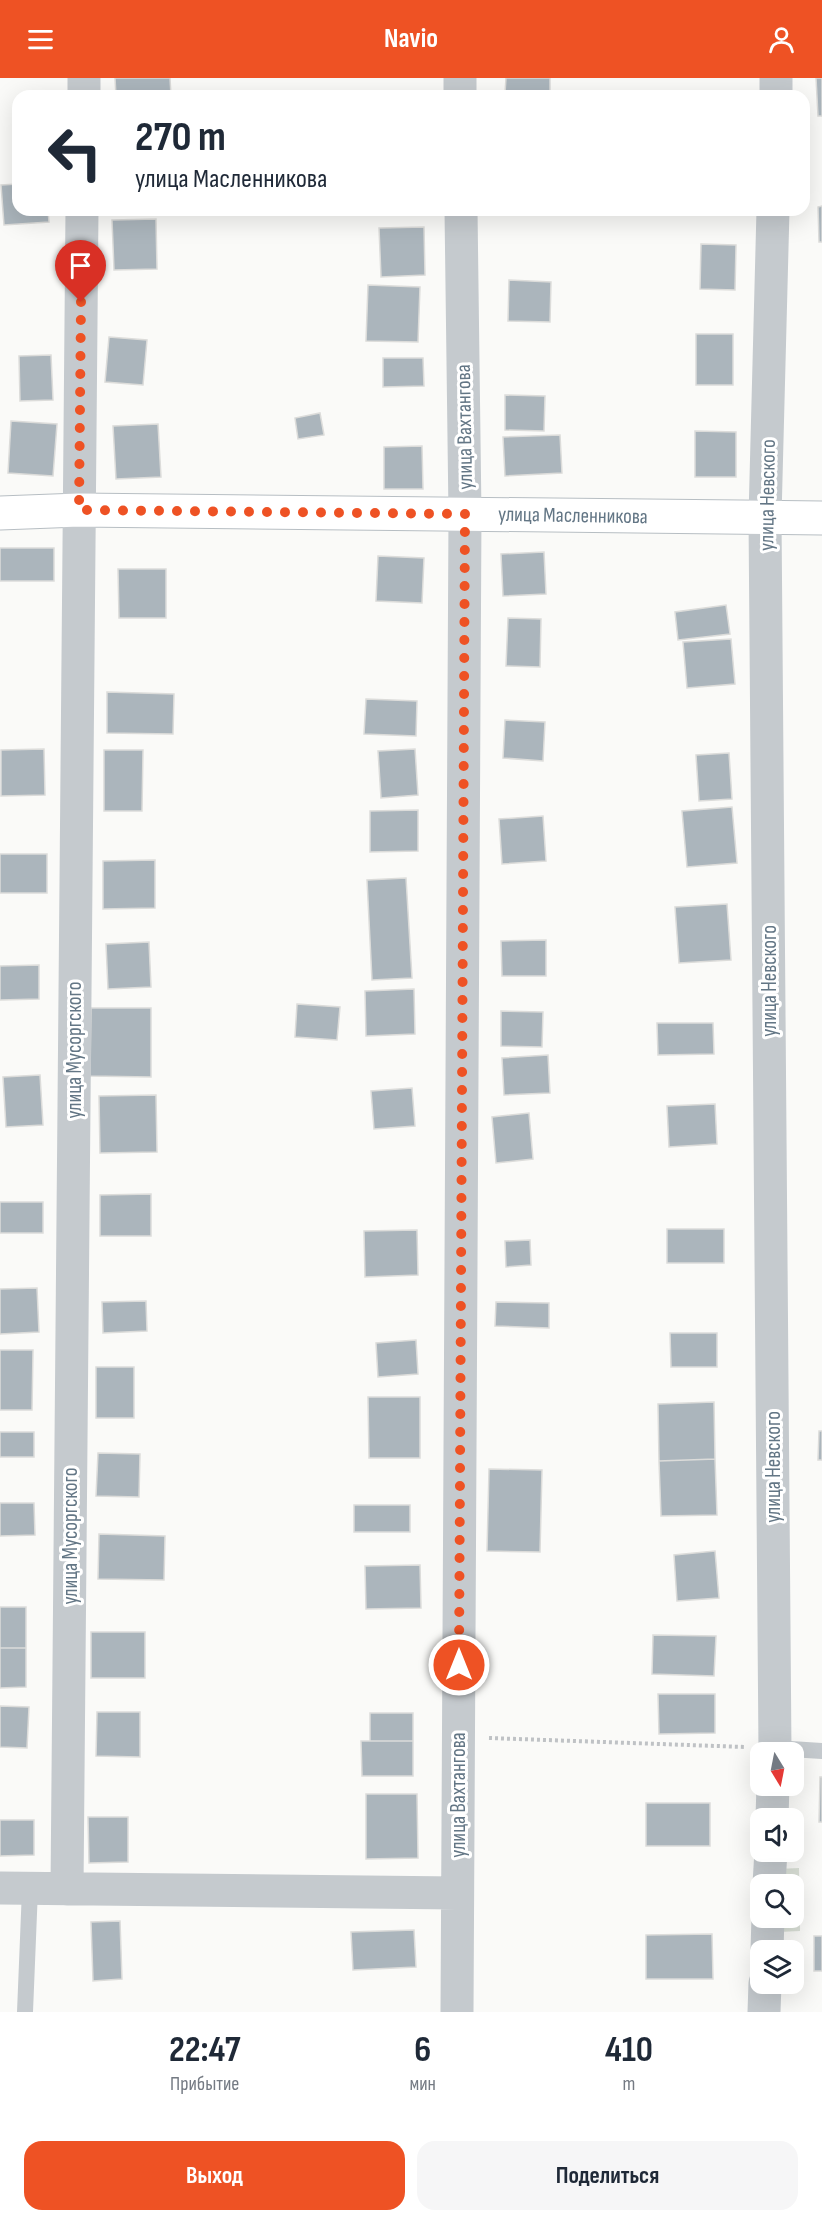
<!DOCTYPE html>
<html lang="ru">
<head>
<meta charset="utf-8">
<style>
  body { margin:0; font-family:"Sofia Sans Condensed",sans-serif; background:#f6f6f7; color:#1f2937; height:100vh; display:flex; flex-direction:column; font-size:22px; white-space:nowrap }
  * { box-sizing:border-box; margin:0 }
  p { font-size:20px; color:#747a83 }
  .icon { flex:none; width:33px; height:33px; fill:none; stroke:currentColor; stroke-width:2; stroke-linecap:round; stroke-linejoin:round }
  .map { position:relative; height:1934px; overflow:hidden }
  .details { display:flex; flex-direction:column; background:#fff; flex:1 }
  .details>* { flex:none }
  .banner { position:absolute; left:12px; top:12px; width:798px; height:126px; border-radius:18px; box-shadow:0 6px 24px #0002; background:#fff; color:#1f2937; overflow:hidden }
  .needle { width:39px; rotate:170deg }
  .tools { position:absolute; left:750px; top:1664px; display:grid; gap:12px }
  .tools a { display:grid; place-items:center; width:54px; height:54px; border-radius:12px; background:#fff; box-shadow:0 6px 24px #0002; font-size:30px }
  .pin { position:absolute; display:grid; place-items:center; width:51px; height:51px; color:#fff; margin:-62px -26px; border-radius:50% 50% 50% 0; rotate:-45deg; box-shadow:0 0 6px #0007 }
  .pin .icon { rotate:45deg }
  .me { position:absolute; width:66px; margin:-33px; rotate:0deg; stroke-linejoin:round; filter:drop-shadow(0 0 4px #0008) }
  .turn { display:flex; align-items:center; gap:21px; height:126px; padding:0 24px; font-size:27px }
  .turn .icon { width:78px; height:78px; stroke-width:2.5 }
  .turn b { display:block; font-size:42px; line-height:51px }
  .eta { display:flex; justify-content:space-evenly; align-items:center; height:102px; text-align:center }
  .eta b { font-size:36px; font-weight:700; line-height:42px }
  .button { display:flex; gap:12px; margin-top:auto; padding:12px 24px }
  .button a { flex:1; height:69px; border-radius:18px; background:#ee5224; color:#fff; font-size:24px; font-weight:700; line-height:69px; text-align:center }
  .button a+a { background:#f6f6f7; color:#1f2937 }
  header { display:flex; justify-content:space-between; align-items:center; height:78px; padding:0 24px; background:#ee5224; color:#fff; font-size:27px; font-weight:700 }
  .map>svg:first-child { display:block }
  .green { fill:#dae0d7 }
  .building { fill:#abb5bc; stroke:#dcdcda; stroke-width:1.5 }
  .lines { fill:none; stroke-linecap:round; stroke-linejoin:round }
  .secondary-casing { stroke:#b7bec3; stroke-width:35 }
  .path { stroke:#bfc2c5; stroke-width:4; stroke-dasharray:3 3; stroke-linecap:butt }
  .lane { stroke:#c5cace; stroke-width:16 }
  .street { stroke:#c5cace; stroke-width:33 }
  .secondary { stroke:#fff; stroke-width:33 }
  .route { stroke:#ee5224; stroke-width:10; stroke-dasharray:0 18 }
  .labels { text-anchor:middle; stroke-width:6; stroke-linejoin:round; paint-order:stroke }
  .street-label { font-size:21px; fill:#637685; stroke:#fff }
</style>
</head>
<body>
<header><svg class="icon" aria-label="menu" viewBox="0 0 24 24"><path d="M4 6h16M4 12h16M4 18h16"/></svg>Navio<svg class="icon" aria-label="person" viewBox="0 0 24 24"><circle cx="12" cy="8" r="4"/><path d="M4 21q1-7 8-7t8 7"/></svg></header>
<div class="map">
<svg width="822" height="1934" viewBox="0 0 822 1934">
  <rect width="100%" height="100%" fill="#fafaf8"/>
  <path class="green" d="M799,1790L800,1853L778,1854V1839H794V1806H777V1791Z"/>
  <path class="building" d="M115,0H170L171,18H116Z
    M506,0H550V17L505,15Z
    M816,0H822V38H818Z
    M738,13V18H689L688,16Z
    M18,38V75L16,76L13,39Z
    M18,106V132H48L49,144L4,147L1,107Z
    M822,128V164H819L818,129Z
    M156,141L157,191L114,192L112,142Z
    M424,149L425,197L381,199L379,150Z
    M701,166L736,167L735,212L700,211Z
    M509,202L551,204L550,244L508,243Z
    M368,207L420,209L418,264L366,263Z
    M696,256H733V307H696Z
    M109,259L147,262L143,307L105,304Z
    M51,277L53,322L20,323L19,278Z
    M383,280H423L424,308L383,309Z
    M505,317L545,318L544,353L505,352Z
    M320,335L324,357L298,361L295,340Z
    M11,343L57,346L53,398L8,395Z
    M158,346L161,399L116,401L113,348Z
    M695,353L736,354V399H695Z
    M560,357L562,395L505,398L503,359Z
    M422,368L423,411H384V369Z
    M0,470H54V503H0Z
    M544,474L546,516L503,518L501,476Z
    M378,478L424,480L422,525L376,523Z
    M118,491H166V540H119Z
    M726,527L730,556L678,562L675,534Z
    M508,540L541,541L540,589L506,588Z
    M731,561L735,606L687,610L683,564Z
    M107,614L174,616L173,656L107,655Z
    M366,621L417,623L416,658L364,656Z
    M505,642L545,644L543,683L503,680Z
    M44,671L45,717L1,718V672Z
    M415,671L418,717L381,720L378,673Z
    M104,672H143L142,733H104Z
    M729,675L732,721L699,723L696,677Z
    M732,729L737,785L687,789L682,733Z
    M418,732V773L370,774V733Z
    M543,738L546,783L502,786L499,741Z
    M0,776H47V815H0Z
    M155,782V830L103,831V783Z
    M406,800L412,900L372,902L367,802Z
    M727,826L731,882L679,885L675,829Z
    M546,862V898H502L501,863Z
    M149,864L151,909L108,911L106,866Z
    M39,887V921L0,922V888Z
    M414,911L415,956L366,958L365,913Z
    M297,926L340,929L337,962L295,959Z
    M91,930H151V999L90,998Z
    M501,933L543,934L542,969L501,968Z
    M657,945H713L714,976L658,977Z
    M548,977L550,1015L504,1017L502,980Z
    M40,997L43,1047L6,1049L3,999Z
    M412,1010L415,1048L374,1051L371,1013Z
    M156,1017L157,1074L100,1075L99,1018Z
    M715,1026L717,1066L669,1069L667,1028Z
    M529,1035L533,1081L496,1085L492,1039Z
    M151,1116V1158H100V1117Z
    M0,1124H43V1155H0Z
    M667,1151H724V1185H667Z
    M417,1152L418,1197L365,1199L364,1153Z
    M530,1162L531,1187L506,1189L505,1163Z
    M37,1210L39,1254L0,1256V1211Z
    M146,1223L147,1253L103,1255L102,1224Z
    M496,1224L549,1225V1250L495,1248Z
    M670,1255H717V1289H671Z
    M416,1262L418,1296L378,1299L376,1265Z
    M0,1272H33L32,1332H0Z
    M96,1289H134V1340H96Z
    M368,1319H420V1380H369Z
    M714,1324L715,1381L659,1383L658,1326Z
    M819,1353H822V1382H818Z
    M0,1354H34V1379H0Z
    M98,1375L140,1376L139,1419L96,1418Z
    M715,1381L717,1437L661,1438L659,1383Z
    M489,1391L542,1392L540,1474L487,1473Z
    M0,1425H34L35,1457L0,1458Z
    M354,1427H410V1454H354Z
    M99,1456L165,1458L164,1502L98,1501Z
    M715,1473L719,1520L677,1523L674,1477Z
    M420,1487L421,1530L366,1531L365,1488Z
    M0,1529H26V1570H0Z
    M91,1554H145V1600H91Z
    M653,1557L716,1558L714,1598L652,1596Z
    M0,1570H26V1609L0,1610Z
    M658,1616H715V1655L659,1656Z
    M0,1628L29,1629L27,1670L0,1669Z
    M97,1634H140V1679L96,1678Z
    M370,1635H413V1663H370Z
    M361,1663H413V1698H362Z
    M820,1699H822V1744H819Z
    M366,1716H417L418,1780L366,1781Z
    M646,1725H710V1768H646Z
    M88,1739H128V1784L89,1785Z
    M0,1742H34V1777L0,1778Z
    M120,1843L122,1901L93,1903L91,1844Z
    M414,1852L416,1889L353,1892L351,1854Z
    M712,1856L713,1901H646V1857Z
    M814,1858H822V1893H814Z"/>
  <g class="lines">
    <defs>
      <path id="secondary" d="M0,435L79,432L822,440"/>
    </defs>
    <use href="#secondary" class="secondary-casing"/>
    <path class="path" d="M489,1660L745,1669"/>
    <path class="lane" d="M775,1670L822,1673
      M25,1934L30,1811"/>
    <path class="street" d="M460,0V18
      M84,18V0
      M776,18V0
      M773,132L765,439L775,1674
      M772,1740L773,1707
      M769,1806L771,1773
      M0,1810L457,1815
      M67,1811L82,132
      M767,1872L768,1839
      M457,1934L465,436L461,132
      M764,1934L765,1905"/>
    <use href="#secondary" class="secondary"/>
  </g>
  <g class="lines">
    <path class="route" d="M81,224L79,432L465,436L459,1587"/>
  </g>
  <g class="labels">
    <g class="street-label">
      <text transform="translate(464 349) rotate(-91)" y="7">улица Вахтангова</text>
      <text transform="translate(767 417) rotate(-89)" y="7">улица Невского</text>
      <text transform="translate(573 437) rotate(1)" y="7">улица Масленникова</text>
      <text transform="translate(769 903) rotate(-90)" y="7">улица Невского</text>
      <text transform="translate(74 972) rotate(-90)" y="7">улица Мусоргского</text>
      <text transform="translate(773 1389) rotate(-90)" y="7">улица Невского</text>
      <text transform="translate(70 1458) rotate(-90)" y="7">улица Мусоргского</text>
      <text transform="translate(458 1717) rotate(-90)" y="7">улица Вахтангова</text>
    </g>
  </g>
</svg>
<div class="tools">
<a><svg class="needle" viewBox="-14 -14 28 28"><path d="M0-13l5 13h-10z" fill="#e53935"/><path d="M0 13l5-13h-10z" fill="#747a83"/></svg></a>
<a><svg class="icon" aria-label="sound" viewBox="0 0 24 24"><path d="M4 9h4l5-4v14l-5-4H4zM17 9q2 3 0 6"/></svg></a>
<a><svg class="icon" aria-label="search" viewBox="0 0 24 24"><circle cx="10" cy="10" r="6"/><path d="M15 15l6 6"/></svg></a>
<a><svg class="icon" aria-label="layers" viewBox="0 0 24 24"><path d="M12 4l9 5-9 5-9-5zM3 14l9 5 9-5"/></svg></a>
</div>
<div class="pin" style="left:81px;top:224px;background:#d93025"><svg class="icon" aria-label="arrive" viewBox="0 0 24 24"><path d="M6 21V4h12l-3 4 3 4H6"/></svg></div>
<svg class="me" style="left:459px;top:1587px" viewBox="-20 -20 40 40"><circle r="17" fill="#ee5224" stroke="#fff" stroke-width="3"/><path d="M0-11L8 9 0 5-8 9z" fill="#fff"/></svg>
<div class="banner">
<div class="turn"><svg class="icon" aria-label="left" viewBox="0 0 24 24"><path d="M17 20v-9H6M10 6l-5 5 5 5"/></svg><div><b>270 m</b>улица Масленникова</div></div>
</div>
</div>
<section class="details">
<div class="eta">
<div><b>22:47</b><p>Прибытие</p></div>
<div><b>6</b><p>мин</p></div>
<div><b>410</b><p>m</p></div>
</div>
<div class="button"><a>Выход</a><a>Поделиться</a></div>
</section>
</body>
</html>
